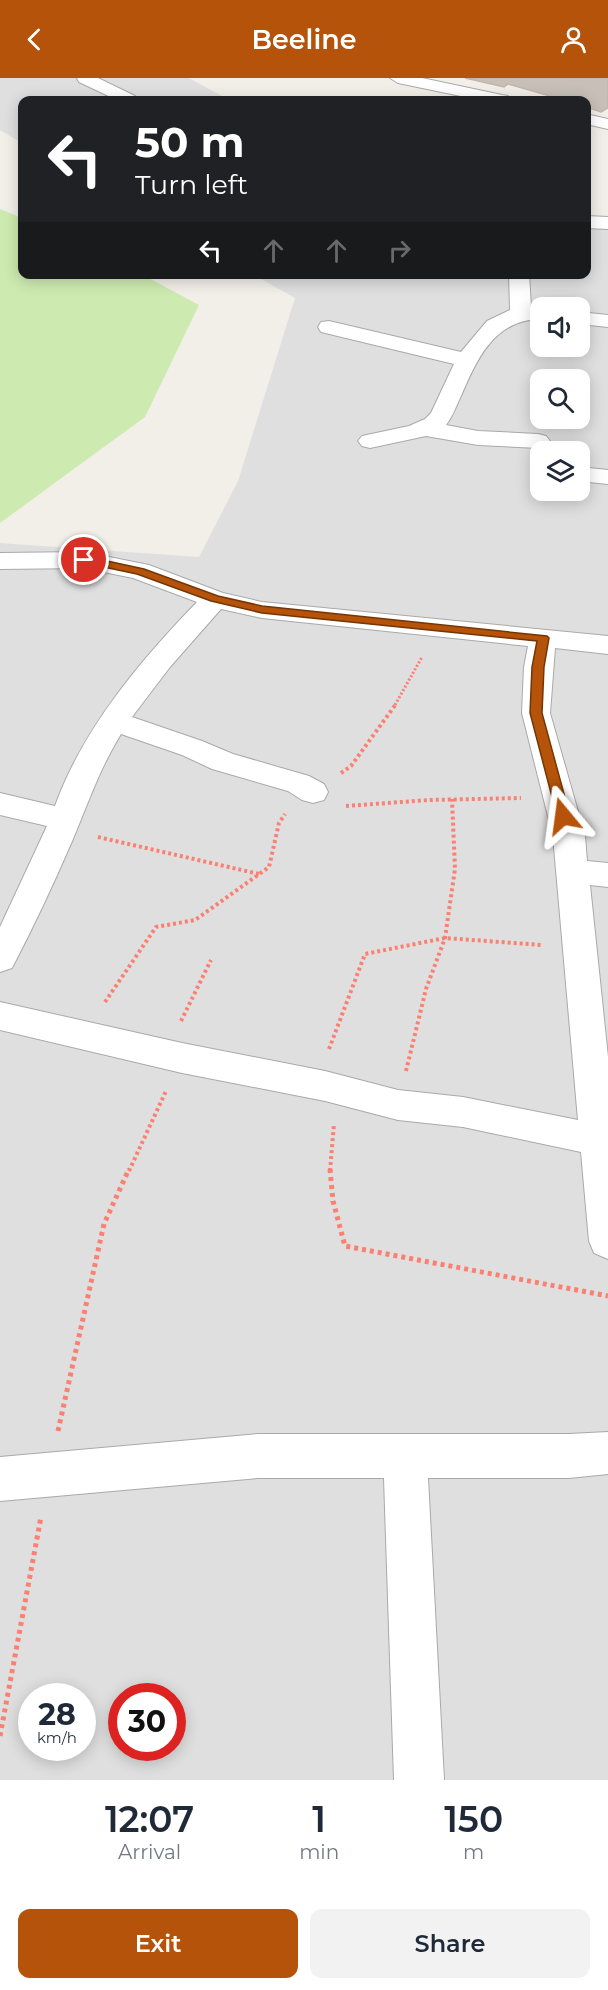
<!DOCTYPE html>
<html lang="en">
<head>
<meta charset="utf-8">
<style>
  body { margin:0; font-family:Montserrat,sans-serif; background:#f2f2f3; color:#1f2937; height:100vh; display:flex; flex-direction:column; font-size:22px; white-space:nowrap }
  * { box-sizing:border-box; margin:0 }
  p { font-size:20px; color:#747a83 }
  .icon { flex:none; width:33px; height:33px; fill:none; stroke:currentColor; stroke-width:2; stroke-linecap:round; stroke-linejoin:round }
  .map { position:relative; height:1702px; overflow:hidden }
  .drawer { display:flex; flex-direction:column; background:#fff; flex:1 }
  .drawer>* { flex:none }
  .guide { position:absolute; left:18px; top:18px; width:573px; height:183px; border-radius:12px; box-shadow:0 3px 15px #0003; background:#202124; color:#fff; overflow:hidden }
  .tools { position:absolute; left:530px; top:219px; display:grid; gap:12px }
  .tools a { display:grid; place-items:center; width:60px; height:60px; border-radius:12px; background:#fff; box-shadow:0 3px 15px #0003; font-size:30px }
  .speed { position:absolute; left:18px; top:1605px; display:flex; gap:12px; font-size:30px; font-weight:700; text-align:center }
  .speed>* { display:grid; place-content:center; width:78px; height:78px; border-radius:50%; background:#fff; box-shadow:0 3px 15px #0003; line-height:1 }
  .speed small { font-size:15px; font-weight:400 }
  .speed .limit { border:9px solid #d22; background:#fff; color:#111 }
  .pin { position:absolute; display:grid; place-items:center; width:51px; height:51px; color:#fff; margin:-26px; border:3px solid #fff; border-radius:50%; box-shadow:0 2px 6px #0007 }
  .me { position:absolute; width:66px; margin:-33px; rotate:344deg; stroke-linejoin:round; filter:drop-shadow(0 0 4px #0008) }
  .turn { display:flex; align-items:center; gap:21px; height:126px; padding:0 18px; font-size:27px }
  .turn .icon { width:78px; height:78px; stroke-width:2.5 }
  .turn b { display:block; font-size:42px; line-height:51px }
  .lanes { display:flex; align-items:center; height:57px; padding:0 18px; background:#0003; justify-content:center; gap:30px; direction:ltr }
  .lanes .off { opacity:.35 }
  .eta { display:flex; justify-content:space-evenly; align-items:center; height:102px; text-align:center }
  .eta b { font-size:36px; font-weight:600; line-height:42px }
  .cta { display:flex; gap:12px; margin-top:auto; padding:12px 18px }
  .cta a { flex:1; height:69px; border-radius:12px; background:#b45309; color:#fff; font-size:24px; font-weight:600; line-height:69px; text-align:center }
  .cta a+a { background:#f2f2f3; color:#1f2937 }
  header { display:flex; justify-content:space-between; align-items:center; height:78px; padding:0 18px; background:#b45309; color:#fff; font-size:27px; font-weight:600 }
  .map>svg:first-child { display:block }
  .residential { fill:#e0dfdf; fill-rule:evenodd }
  .grass { fill:#cdebb0 }
  .building { fill:#c7bfb8; stroke:#c4b6ab; stroke-width:1.5 }
  .lines { fill:none; stroke-linecap:round; stroke-linejoin:round }
  .minor-casing { stroke:#a9a9a9; stroke-width:2 }
  .path-far2 { stroke:#fa8072; stroke-width:3; stroke-dasharray:2 2; stroke-linecap:butt }
  .path-far1 { stroke:#fa8072; stroke-width:4; stroke-dasharray:3 3; stroke-linecap:butt }
  .path { stroke:#fa8072; stroke-width:5; stroke-dasharray:4 4; stroke-linecap:butt }
  .minor { fill:#fff; fill-rule:evenodd }
  .route { fill:#b45309; stroke:#753606; stroke-width:1.5 }
</style>
</head>
<body>
<header><svg class="icon" aria-label="back" viewBox="0 0 24 24"><path d="M15 5l-7 7 7 7"/></svg>Beeline<svg class="icon" aria-label="person" viewBox="0 0 24 24"><circle cx="12" cy="8" r="4"/><path d="M4 21q1-7 8-7t8 7"/></svg></header>
<div class="map">
<svg width="608" height="1702" viewBox="0 0 608 1702">
  <rect width="100%" height="100%" fill="#f2efe9"/>
  <path class="residential" d="M0,0H189L229,22H22V65L0,52Z
    M587,141L608,143V1702H0V465L199,479L238,403L295,220L254,197L586,196ZM540,230H579V268H540ZM540,302H579V340H540ZM540,374H579V412H540ZM32,1618H82V1670H32ZM122,1618H172V1670H122Z"/>
  <path class="grass" d="M0,131L22,140V196L143,197L199,227L145,339L0,445Z"/>
  <path class="building" d="M465,0H608V30L601,34L586,29V22H564L508,6L504,9Z"/>
  <g class="lines">
    <defs>
      <path id="minor" d="M77,0H98L135,18L138,22H117L79,4Z
        M390,0H422L502,17L508,18L511,22H480L398,5Z
        M586,36L608,41V51L586,46Z
        M586,138L608,139V151L586,150Z
        M509,196H529L531,229L543,230H540V241C494,242 477,281 461,318C456,328 453,338 446,347L478,353L538,356L546,358L550,363L546,368L538,370L478,367L426,358L370,370L362,368L358,363L362,358L409,348L425,341L431,335L454,286L321,254L318,249L321,244L329,243L461,274L487,243L510,232Z
        M579,234L608,237V249L579,246Z
        M579,389L608,392V406L579,403Z
        M84,474L149,487L223,515L262,524L608,558V576L555,570L550,635L585,758L587,783L608,785V809L590,807L608,979V1181L594,1175L589,1163L581,1074L463,1049L398,1042L325,1023L182,995L0,952V924L182,965L325,993L398,1012L463,1019L578,1042L553,758L522,635L524,589L528,568L262,540L221,531L170,589L132,639L202,663L233,676L309,698L324,706L328,714L324,722L313,725L302,722L288,713L212,691L182,677L121,656C99,692 89,723 73,761C54,805 34,848 12,890L0,894V849L47,748L0,737V715L55,728C83,650 141,582 197,524L133,500L84,490L0,491V475Z
        M608,1354V1396L569,1400H428L444,1702H394L384,1400H258L0,1423V1379L258,1356H569Z"/>
    </defs>
    <use href="#minor" class="minor-casing"/>
    <path class="path-far2" d="M395,627L422,579"/>
    <path class="path-far1" d="M341,695L351,688L396,626
      M346,728L429,722L521,720
      M98,759L259,796
      M105,924L156,849L195,842L269,789L279,745L285,736
      M181,943L211,882
      M329,971L365,876L445,860L542,867
      M406,993L426,911L445,860L455,791L452,721
      M129,1093L166,1013
      M330,1093L334,1046"/>
    <path class="path" d="M330,1091L333,1123L345,1168L608,1218
      M58,1353L104,1146L129,1091
      M0,1658L41,1439"/>
    <use href="#minor" class="minor"/>
  </g>
  <path class="route" d="M84,478L144,491L218,518L262,528L547,558L549,560L544,589L542,635L570,738L563,742L557,738L530,635L532,589L537,563L262,535L211,523L137,496L80,484L78,482Z"/>
</svg>
<div class="tools">
<a><svg class="icon" aria-label="sound" viewBox="0 0 24 24"><path d="M4 9h4l5-4v14l-5-4H4zM17 9q2 3 0 6"/></svg></a>
<a><svg class="icon" aria-label="search" viewBox="0 0 24 24"><circle cx="10" cy="10" r="6"/><path d="M15 15l6 6"/></svg></a>
<a><svg class="icon" aria-label="layers" viewBox="0 0 24 24"><path d="M12 4l9 5-9 5-9-5zM3 14l9 5 9-5"/></svg></a>
</div>
<div class="speed"><div>28<small>km/h</small></div><div class="limit">30</div></div>
<div class="pin" style="left:84px;top:482px;background:#d93025"><svg class="icon" aria-label="arrive" viewBox="0 0 24 24"><path d="M6 21V4h12l-3 4 3 4H6"/></svg></div>
<svg class="me" style="left:563px;top:738px" viewBox="-20 -20 40 40"><path d="M0-17L14 15 0 8-14 15z" fill="#b45309" stroke="#fff" stroke-width="4"/></svg>
<div class="guide">
<div class="turn"><svg class="icon" aria-label="left" viewBox="0 0 24 24"><path d="M17 20v-9H6M10 6l-5 5 5 5"/></svg><div><b>50 m</b>Turn left</div></div>
<div class="lanes"><svg class="icon" aria-label="left" viewBox="0 0 24 24"><path d="M17 20v-9H6M10 6l-5 5 5 5"/></svg><svg class="icon off" aria-label="ahead" viewBox="0 0 24 24"><path d="M12 20V5M6 11l6-6 6 6"/></svg><svg class="icon off" aria-label="ahead" viewBox="0 0 24 24"><path d="M12 20V5M6 11l6-6 6 6"/></svg><svg class="icon off" aria-label="right" viewBox="0 0 24 24"><path d="M7 20v-9h11M14 6l5 5-5 5"/></svg></div>
</div>
</div>
<section class="drawer">
<div class="eta">
<div><b>12:07</b><p>Arrival</p></div>
<div><b>1</b><p>min</p></div>
<div><b>150</b><p>m</p></div>
</div>
<div class="cta"><a>Exit</a><a>Share</a></div>
</section>
</body>
</html>
